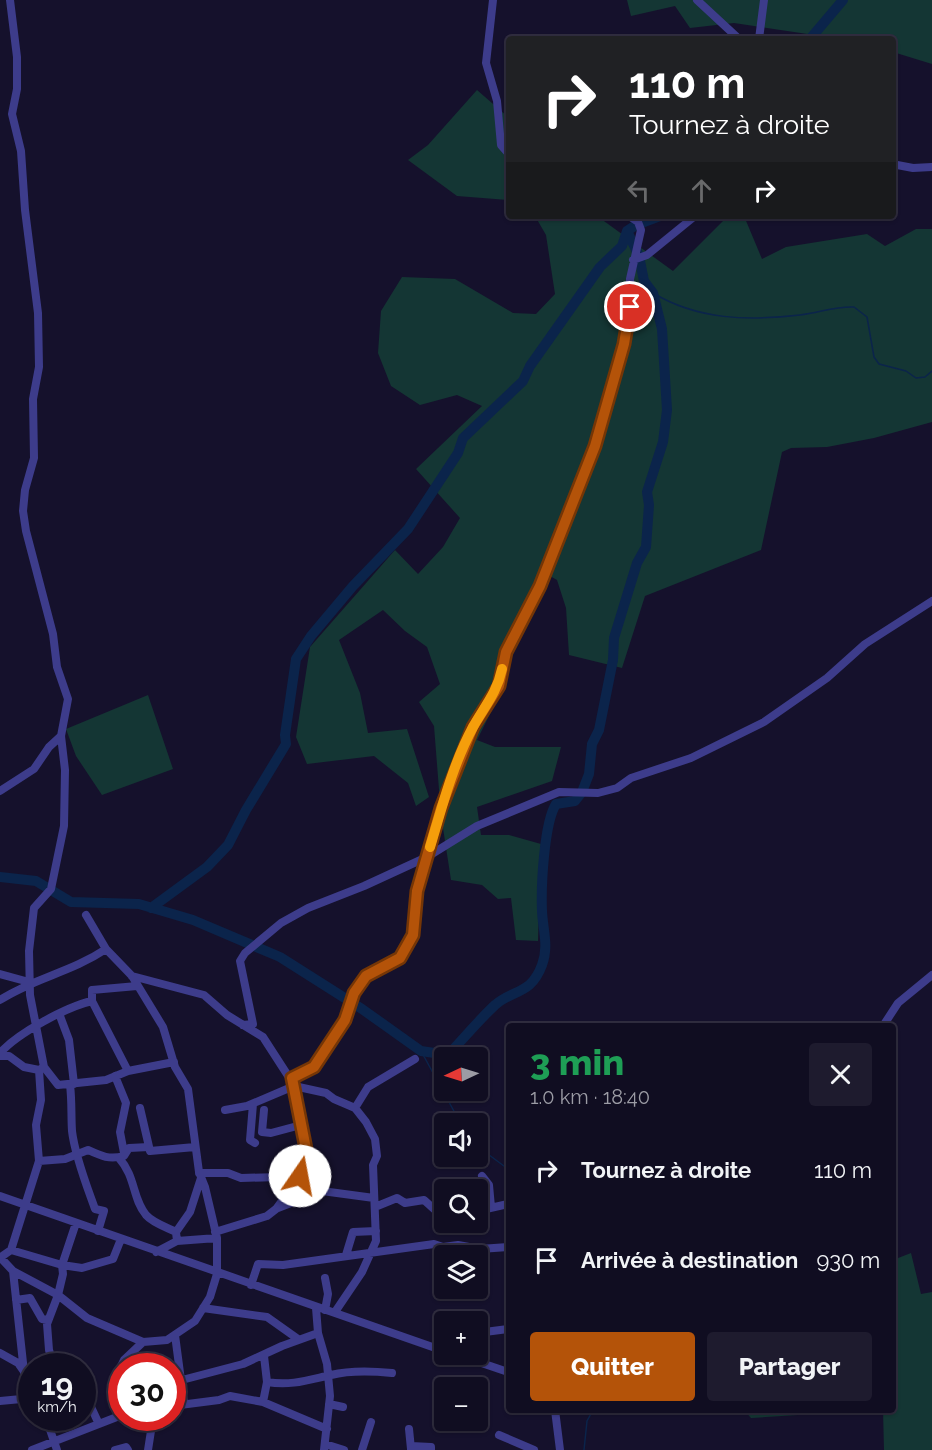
<!DOCTYPE html>
<html lang="fr">
<head>
<meta charset="utf-8">
<style>
  body { margin:0; font-family:Raleway,sans-serif; background:#1e1b2e; color:#f1f3f6; height:100vh; display:flex; flex-direction:column; font-size:22px; white-space:nowrap }
  * { box-sizing:border-box; margin:0 }
  p { font-size:20px; color:#9c9ca5 }
  .icon { flex:none; width:33px; height:33px; fill:none; stroke:currentColor; stroke-width:2; stroke-linecap:round; stroke-linejoin:round }
  .map { position:relative; flex:1; overflow:hidden }
  .drawer { position:absolute; left:506px; top:1023px; width:390px; height:390px; display:flex; flex-direction:column; background:#100d21; border-radius:6px; box-shadow:0 2px 4px #0004,0 0 0 2px #302d3f }
  .drawer>* { flex:none }
  .banner { position:absolute; left:506px; top:36px; width:390px; height:183px; border-radius:6px; box-shadow:0 2px 4px #0004,0 0 0 2px #302d3f; background:#202124; color:#fff; overflow:hidden }
  .needle { width:39px; rotate:266deg }
  .fabs { position:absolute; left:434px; top:1047px; display:grid; gap:12px }
  .fabs a { display:grid; place-items:center; width:54px; height:54px; border-radius:6px; background:#100d21; box-shadow:0 2px 4px #0004,0 0 0 2px #302d3f; font-size:30px }
  .speed { position:absolute; left:18px; top:1353px; display:flex; gap:12px; font-size:30px; font-weight:700; text-align:center }
  .speed>* { display:grid; place-content:center; width:78px; height:78px; border-radius:50%; background:#100d21; box-shadow:0 2px 4px #0004,0 0 0 2px #302d3f; line-height:1 }
  .speed small { font-size:15px; font-weight:400 }
  .speed .limit { border:9px solid #d22; background:#fff; color:#111 }
  .pin { position:absolute; display:grid; place-items:center; width:51px; height:51px; color:#fff; margin:-26px; border:3px solid #fff; border-radius:50%; box-shadow:0 2px 6px #0007 }
  .me { position:absolute; width:66px; margin:-33px; rotate:12deg; stroke-linejoin:round; filter:drop-shadow(0 0 4px #0008) }
  .turn { display:flex; align-items:center; gap:21px; height:126px; padding:0 24px; font-size:27px }
  .turn .icon { width:78px; height:78px; stroke-width:2.5 }
  .turn b { display:block; font-size:42px; line-height:51px }
  .lanes { display:flex; align-items:center; height:57px; padding:0 24px; background:#0003; justify-content:center; gap:30px; direction:ltr }
  .lanes .off { opacity:.35 }
  .round { display:grid; place-items:center; flex:none; width:63px; height:63px; border-radius:6px; background:#1e1b2e }
  .overview { display:flex; align-items:center; justify-content:space-between; height:102px; padding:0 24px }
  h1 { font-size:36px; font-weight:800; line-height:45px; color:#1e9e55 }
  .action { display:flex; gap:12px; margin-top:auto; padding:12px 24px }
  .action a { flex:1; height:69px; border-radius:6px; background:#b45309; color:#fff; font-size:24px; font-weight:800; line-height:69px; text-align:center }
  .action a+a { background:#1e1b2e; color:#f1f3f6 }
  ul { padding:0; list-style:none }
  li { display:flex; align-items:center; gap:18px; height:90px; padding:0 24px }
  li div { flex:1 }
  li b { display:block; font-size:22px }
  li em { font-style:normal }
  .map>svg:first-child { display:block }
  .green { fill:#143634 }
  .lines { fill:none; stroke-linecap:round; stroke-linejoin:round }
  .stream { stroke:#0b244b; stroke-width:1.5 }
  .river { stroke:#0b244b; stroke-width:10 }
  .minor { stroke:#3d3c8b; stroke-width:8 }
  .route-casing { stroke:#753606; stroke-width:15 }
  .route { stroke:#b45309; stroke-width:10 }
  .slow { stroke:#f59e0b; stroke-width:10 }
</style>
</head>
<body>
<div class="map">
<svg width="932" height="1450" viewBox="0 0 932 1450">
  <rect width="100%" height="100%" fill="#15112c"/>
  <path class="green" d="M627,0H932V64L893,52L892,39H841L734,23L690,28L675,6L631,16Z
    M477,90L508,117V140L502,149L508,154V200L457,196L408,160L428,145Z
    M535,216H597L673,271L728,216H744L762,259L786,247L867,234L885,246L916,229H932V422L874,438L827,447L791,448L782,452L761,550L645,596L622,668L569,655L566,608L557,580L550,576L515,641L504,686L477,740L495,747H561L552,781L477,807L481,835H509L541,844L538,941L516,940L511,898L498,899L482,885L451,880L441,815L434,726L419,702L440,684L427,647L405,631L383,610L339,640L360,693L368,733L407,729L429,797L416,806L408,783L374,756L307,764L296,737L310,647L395,550L418,574L443,547L460,518L416,469L482,406L457,395L420,405L391,386L378,353L381,311L402,277L455,279L513,313L536,314L555,294L546,235Z
    M148,695L173,769L102,795L76,756L66,729Z
    M911,1253L921,1294L932,1292V1450H884L883,1410H892L893,1260Z
    M744,1410H878L751,1418Z"/>
  <g class="lines">
    <path class="stream" d="M653,293C698,320 748,321 800,315C819,313 835,306 854,307L867,317L874,357L879,364L906,371L916,378L925,377L932,371
      M421,1051L461,1124
      M477,1146L508,1169
      M584,1450L587,1421L593,1410"/>
    <path class="river" d="M810,39L843,0
      M0,877L36,881L71,902L139,904L193,920L280,957L362,1009L421,1051L448,1055C464,1038 478,1021 495,1005C513,989 531,995 542,965C549,946 543,931 542,911C541,886 544,823 556,804L575,801L582,792L589,774L592,744L599,730L613,660L614,638L637,563L646,547L649,505L647,492L663,442L667,410L662,329L653,293L644,281L639,256L627,231
      M151,908L207,867L228,845L246,810L286,744L285,735L296,659L311,636L353,586L408,529L458,453L463,438L523,381L530,366L600,267L622,246L627,231L636,225L660,216"/>
    <path class="minor" d="M10,0L17,57V89L12,114L21,151L25,210L38,313L39,367L33,399L34,458L25,490L23,511L26,531L53,634L57,667L68,699L61,736L65,770L64,826L51,889L34,908L29,951L30,995L44,1067L58,1085L106,1080L128,1071L174,1062
      M493,0L486,63L497,101L501,145L508,153
      M697,0L739,39
      M759,39L764,0
      M892,164L913,168L932,167
      M633,260L647,255L695,216
      M0,791L34,769L49,747L61,736
      M86,915L106,949L132,976L163,1027L175,1067L188,1089L199,1172L205,1187L217,1238V1274L210,1297L195,1321L167,1340L143,1342L124,1360L118,1372L121,1415
      M0,974L29,982
      M132,976L204,995L227,1015L263,1037L294,1085L306,1149L300,1176L276,1209L267,1216L215,1232
      M0,1000C36,977 70,973 106,949
      M92,1001L128,1071
      M60,1016L69,1040L74,1084
      M243,1025L253,1024L240,961L245,953L281,923L308,908L364,886L427,857L477,826L559,792L598,793L617,788L631,778L691,758L764,722L827,678L865,644L932,601
      M883,1026L898,1003L932,975
      M0,1053C18,1033 66,1007 92,1001V990L137,986
      M0,1056H9L24,1067L39,1070L42,1068
      M115,1076L126,1103L120,1132L124,1153
      M292,1078L314,1067L345,1020L354,993L366,976L400,958L413,935L417,891L451,779L473,727L499,686L506,652L540,586L595,446L624,344L630,307V279L641,230L638,222L629,216
      M70,1085C72,1100 71,1116 72,1131C75,1157 88,1189 95,1209L104,1211L98,1231
      M253,1104L250,1140L255,1143
      M140,1108L150,1151L195,1147
      M355,1108L368,1087L415,1059
      M225,1110L247,1106L294,1086L326,1093L334,1099L355,1108L366,1122L375,1139L377,1156L373,1165L376,1241L362,1272L335,1312
      M264,1110L262,1132L271,1133L301,1125
      M119,1158C136,1177 132,1198 146,1215C153,1223 166,1227 176,1232L177,1241
      M39,1161L65,1159L88,1150C101,1156 109,1160 124,1156L129,1148L149,1147
      M199,1173H228L241,1178L279,1177L295,1180L322,1191
      M482,1176L489,1185L491,1207
      M0,1196L444,1351
      M375,1207L397,1198L405,1203L424,1200L444,1218
      M278,1208L322,1191L374,1198
      M477,1211L508,1204
      M176,1232L190,1212L201,1178
      M11,1250L39,1161L36,1125L41,1100L39,1070
      M156,1252L177,1241L217,1238
      M346,1255L353,1232L376,1231
      M0,1257L13,1271L24,1372
      M1,1257L11,1250L62,1265L82,1268L113,1259L121,1239
      M13,1271L58,1295L87,1318L143,1342
      M251,1285L258,1264L283,1265L434,1244L443,1247L458,1245L480,1249L508,1247
      M16,1300L30,1298L42,1319L48,1320
      M203,1308L267,1317L298,1339
      M316,1308L318,1333L327,1364L330,1396L324,1450
      M325,1310L328,1294L325,1278
      M477,1333L508,1329
      M175,1335L184,1403
      M0,1353L18,1363L32,1383
      M455,1354L508,1372
      M54,1366L49,1350L47,1324L58,1295L63,1274L62,1265L76,1223
      M182,1380L243,1364L282,1346L318,1333
      M267,1382C291,1386 308,1380 331,1375C351,1370 372,1371 392,1373
      M0,1401L32,1398
      M263,1402L267,1382L264,1356
      M329,1404L343,1407
      M172,1406L219,1400L230,1396L263,1402L327,1429
      M82,1408L91,1407L98,1422
      M555,1410L560,1450
      M46,1418L57,1450
      M409,1429L411,1449
      M499,1435L534,1450
      M325,1444L344,1450
      M411,1446L431,1447V1450
      M32,1450L122,1415
      M115,1450L126,1447L128,1450
      M148,1450L153,1418
      M362,1450L371,1422"/>
  </g>
  <g class="lines">
    <defs>
      <path id="route" d="M300,1176L306,1149L292,1078L314,1067L345,1020L354,993L366,976L400,958L413,935L417,891L441,808L473,727L499,686L506,652L540,586L595,446L624,344L630,307"/>
    </defs>
    <use href="#route" class="route-casing"/>
    <use href="#route" class="route"/>
    <path class="slow" d="M430,847C442,807 453,764 473,727C484,707 497,693 502,669"/>
  </g>
</svg>
<div class="fabs">
<a><svg class="needle" viewBox="-14 -14 28 28"><path d="M0-13l5 13h-10z" fill="#e53935"/><path d="M0 13l5-13h-10z" fill="#9c9ca5"/></svg></a>
<a><svg class="icon" aria-label="sound" viewBox="0 0 24 24"><path d="M4 9h4l5-4v14l-5-4H4zM17 9q2 3 0 6"/></svg></a>
<a><svg class="icon" aria-label="search" viewBox="0 0 24 24"><circle cx="10" cy="10" r="6"/><path d="M15 15l6 6"/></svg></a>
<a><svg class="icon" aria-label="layers" viewBox="0 0 24 24"><path d="M12 4l9 5-9 5-9-5zM3 14l9 5 9-5"/></svg></a>
<a>+</a>
<a>−</a>
</div>
<div class="speed"><div>19<small>km/h</small></div><div class="limit">30</div></div>
<div class="pin" style="left:630px;top:307px;background:#d93025"><svg class="icon" aria-label="arrive" viewBox="0 0 24 24"><path d="M6 21V4h12l-3 4 3 4H6"/></svg></div>
<svg class="me" style="left:300px;top:1176px" viewBox="-20 -20 40 40"><circle r="19" fill="#fff"/><path d="M0-13L10 11 0 6-10 11z" fill="#b45309"/></svg>
<div class="banner">
<div class="turn"><svg class="icon" aria-label="right" viewBox="0 0 24 24"><path d="M7 20v-9h11M14 6l5 5-5 5"/></svg><div><b>110 m</b>Tournez à droite</div></div>
<div class="lanes"><svg class="icon off" aria-label="left" viewBox="0 0 24 24"><path d="M17 20v-9H6M10 6l-5 5 5 5"/></svg><svg class="icon off" aria-label="ahead" viewBox="0 0 24 24"><path d="M12 20V5M6 11l6-6 6 6"/></svg><svg class="icon" aria-label="right" viewBox="0 0 24 24"><path d="M7 20v-9h11M14 6l5 5-5 5"/></svg></div>
</div>
<section class="drawer">
<div class="overview"><div><h1>3 min</h1><p>1.0 km · 18:40</p></div><a class="round"><svg class="icon" aria-label="close" viewBox="0 0 24 24"><path d="M6 6l12 12M18 6L6 18"/></svg></a></div>
<ul>
<li><svg class="icon" aria-label="right" viewBox="0 0 24 24"><path d="M7 20v-9h11M14 6l5 5-5 5"/></svg><div><b>Tournez à droite</b></div><em>110 m</em></li>
<li><svg class="icon" aria-label="arrive" viewBox="0 0 24 24"><path d="M6 21V4h12l-3 4 3 4H6"/></svg><div><b>Arrivée à destination</b></div><em>930 m</em></li>
</ul>
<div class="action"><a>Quitter</a><a>Partager</a></div>
</section>
</div>
</body>
</html>
